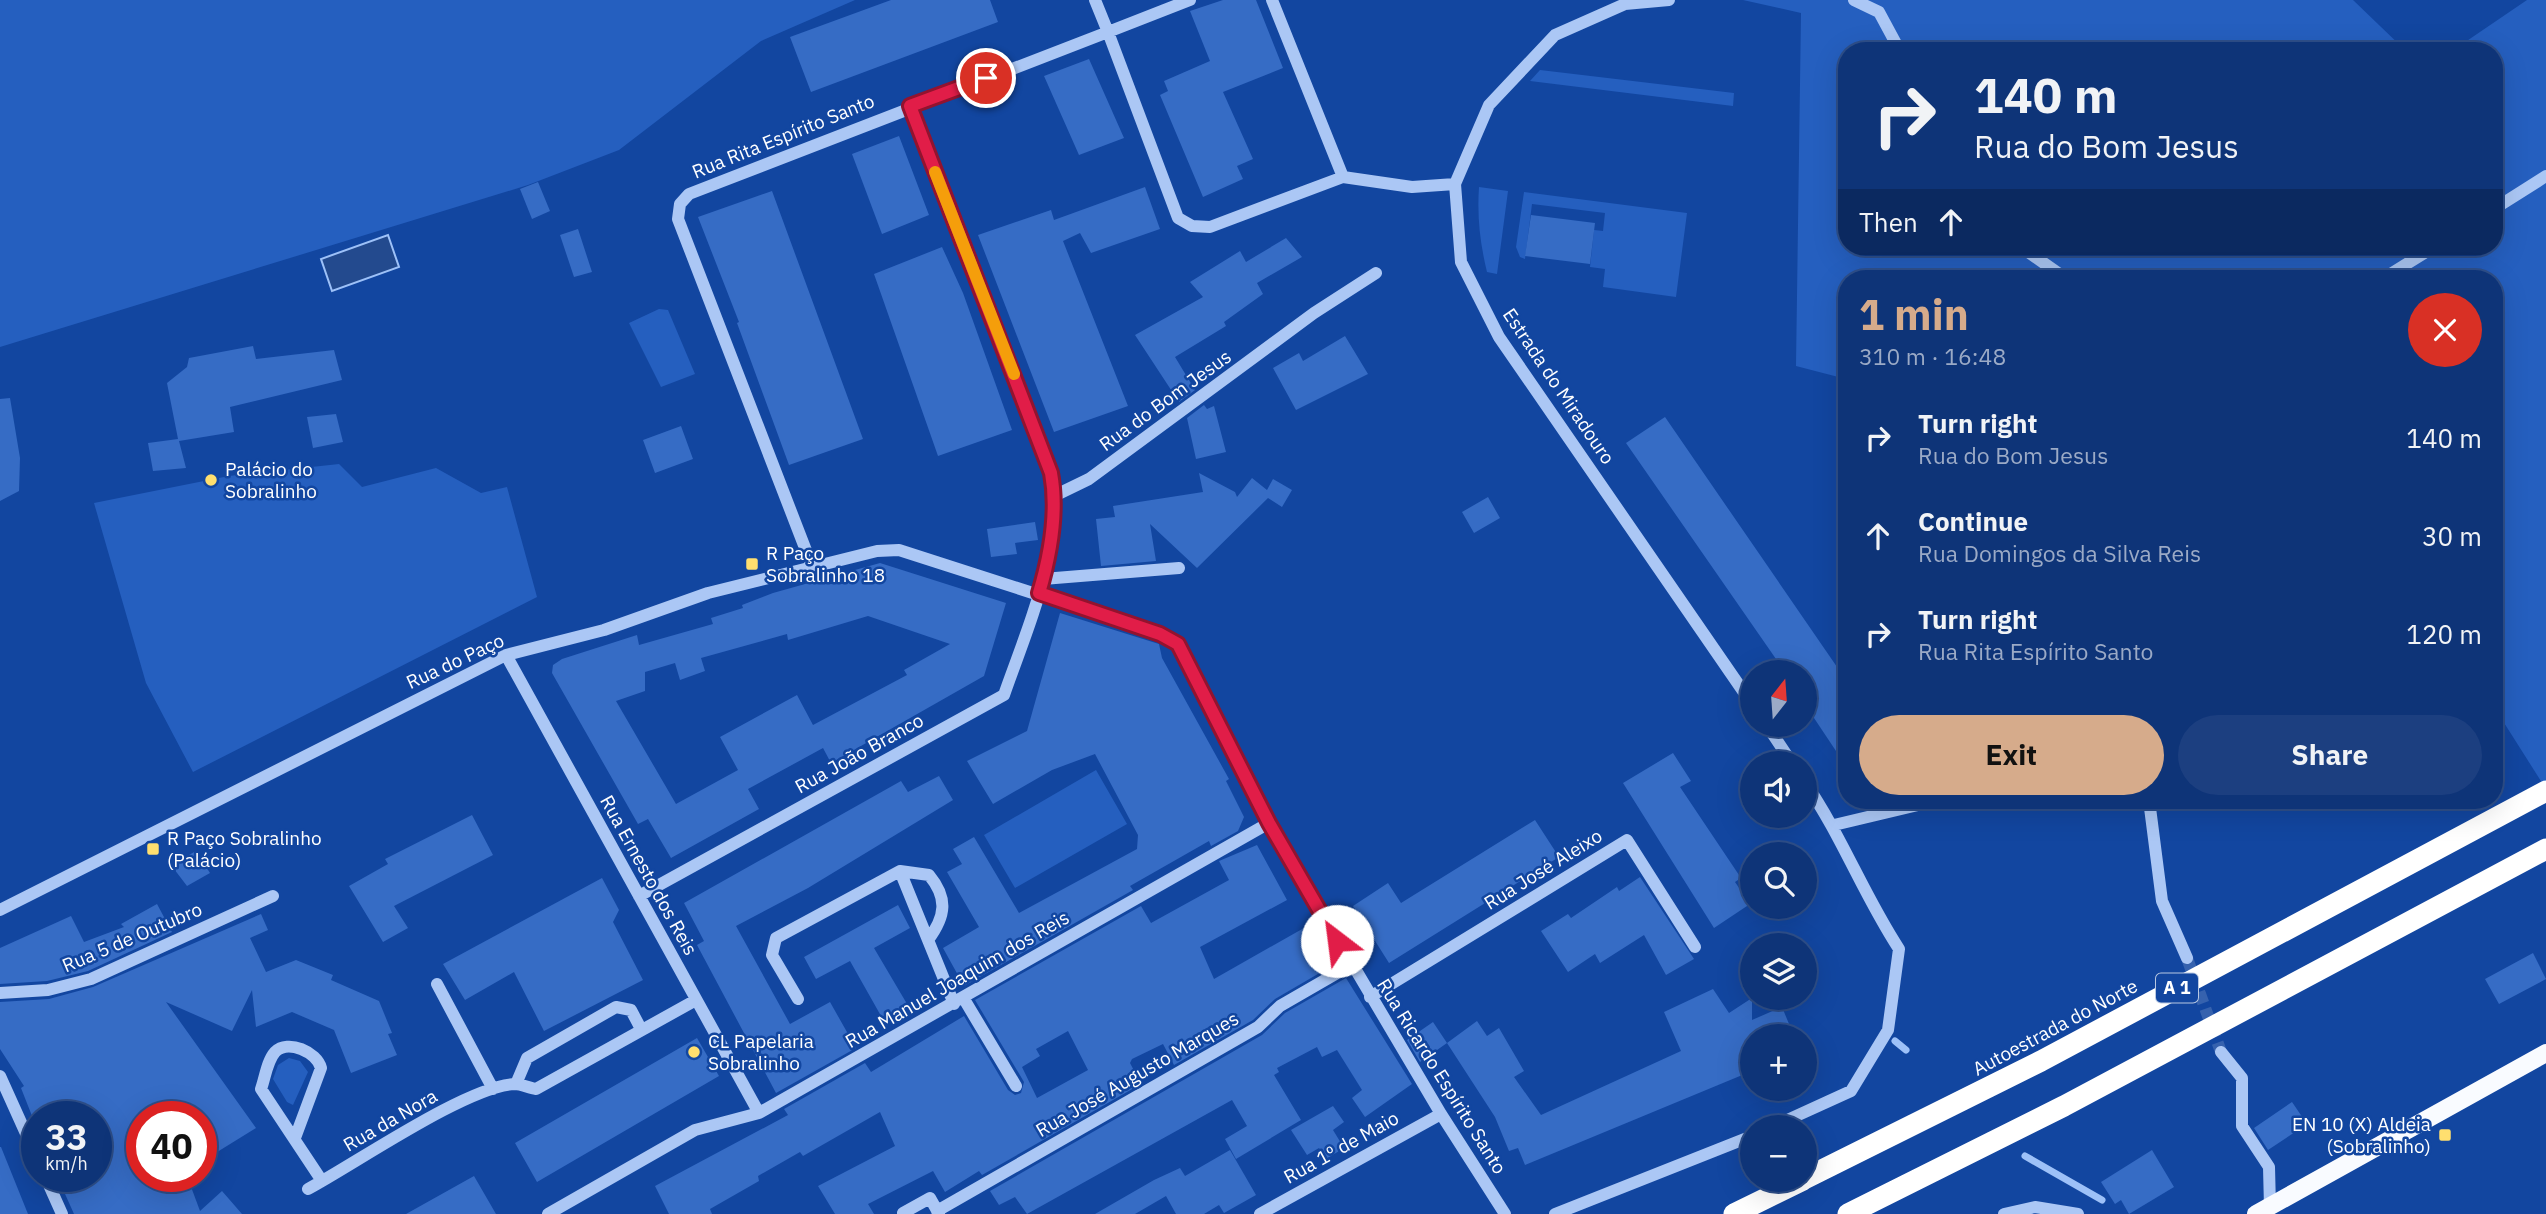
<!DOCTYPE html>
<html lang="en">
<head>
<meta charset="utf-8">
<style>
  body { margin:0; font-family:"IBM Plex Sans",sans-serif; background:#1c3f80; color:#f1f3f6; height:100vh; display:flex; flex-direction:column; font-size:26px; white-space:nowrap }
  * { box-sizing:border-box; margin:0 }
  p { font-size:23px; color:#9baac6 }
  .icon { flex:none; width:38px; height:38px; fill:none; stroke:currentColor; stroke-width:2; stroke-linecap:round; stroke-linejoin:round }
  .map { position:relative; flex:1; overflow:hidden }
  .side { position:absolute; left:1838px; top:270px; width:665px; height:539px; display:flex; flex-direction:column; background:#0e3478; border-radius:28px; box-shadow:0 7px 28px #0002,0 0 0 2px #2e4f8a }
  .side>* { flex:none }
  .hud { position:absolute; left:1838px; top:42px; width:665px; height:214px; border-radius:28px; box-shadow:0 7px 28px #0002,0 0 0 2px #2e4f8a; background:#0e3478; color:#f1f3f6; overflow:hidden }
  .needle { width:46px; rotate:17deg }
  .tools { position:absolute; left:1740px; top:660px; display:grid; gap:14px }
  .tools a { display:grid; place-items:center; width:77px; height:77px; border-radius:50%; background:#0e3478; box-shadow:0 7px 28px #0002,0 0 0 2px #2e4f8a; font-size:35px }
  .speed { position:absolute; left:21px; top:1101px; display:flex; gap:14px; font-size:35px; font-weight:700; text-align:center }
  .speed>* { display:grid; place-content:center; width:91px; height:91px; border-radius:50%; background:#0e3478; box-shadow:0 7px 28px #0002,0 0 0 2px #2e4f8a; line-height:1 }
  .speed small { font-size:18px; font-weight:400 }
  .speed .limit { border:10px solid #d22; background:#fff; color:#111 }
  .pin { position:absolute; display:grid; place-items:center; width:60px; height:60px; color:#fff; margin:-30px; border:4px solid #fff; border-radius:50%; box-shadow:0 2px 7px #0007 }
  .me { position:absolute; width:77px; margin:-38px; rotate:330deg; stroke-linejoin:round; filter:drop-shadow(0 0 5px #0008) }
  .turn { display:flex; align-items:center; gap:24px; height:147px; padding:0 21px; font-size:32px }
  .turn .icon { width:91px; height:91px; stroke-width:2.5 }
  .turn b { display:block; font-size:49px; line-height:60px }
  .then { display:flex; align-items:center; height:66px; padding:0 21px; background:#0003; gap:14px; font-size:26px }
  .round { display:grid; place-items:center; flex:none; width:74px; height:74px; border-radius:37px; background:#1c3f80 }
  .headline { display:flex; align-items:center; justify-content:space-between; height:119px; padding:0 21px }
  h1 { font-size:42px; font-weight:700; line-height:52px; color:#d6ab8b }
  .cta { display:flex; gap:14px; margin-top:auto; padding:14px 21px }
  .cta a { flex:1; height:80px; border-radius:42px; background:#d6ab8b; color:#111; font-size:28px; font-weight:700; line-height:80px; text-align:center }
  .cta a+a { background:#1c3f80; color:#f1f3f6 }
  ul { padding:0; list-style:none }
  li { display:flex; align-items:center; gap:21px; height:98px; padding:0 21px }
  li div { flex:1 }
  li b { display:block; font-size:26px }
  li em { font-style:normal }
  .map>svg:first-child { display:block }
  .green { fill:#255fbf }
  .water { fill:#234a8e; stroke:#9dc1f8; stroke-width:2 }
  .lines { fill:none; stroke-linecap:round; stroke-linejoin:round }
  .stream { stroke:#9dc1f8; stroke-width:7 }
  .building { fill:#366cc5; fill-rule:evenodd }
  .minor-tunnel { stroke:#3662ae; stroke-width:12; stroke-dasharray:12 6; stroke-linecap:butt }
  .minor { stroke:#abc7f5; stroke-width:12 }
  .major { stroke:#f9fbff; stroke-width:18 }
  .highway { stroke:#fff; stroke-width:21 }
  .route-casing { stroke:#92132f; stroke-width:18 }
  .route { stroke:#e11d48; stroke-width:12 }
  .slow { stroke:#f59e0b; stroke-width:12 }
  .poi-dot { fill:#ffdf6f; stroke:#1246a0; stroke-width:2.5 }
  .labels { text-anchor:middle; stroke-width:5; stroke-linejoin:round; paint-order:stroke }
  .shield { fill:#1246a0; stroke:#b8c8e2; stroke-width:2 }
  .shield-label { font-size:18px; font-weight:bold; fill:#fff }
  .street-label { font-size:19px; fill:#fff; stroke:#1246a0 }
  .poi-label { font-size:19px; fill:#fff; stroke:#1246a0; text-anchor:start }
</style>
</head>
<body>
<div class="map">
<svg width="2546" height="1214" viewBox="0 0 2546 1214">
  <rect width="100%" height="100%" fill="#1246a0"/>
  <path class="green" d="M0,0H855L761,41L619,150L528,185L0,347Z
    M1743,0H2353L2406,51H1846V247H2494V51H2452L2527,0H2546V789L2494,707V278H1846V379L1796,366L1801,13Z
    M1540,70L1734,93L1733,106L1530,81Z
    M1479,187L1508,191L1497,274L1487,272C1480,243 1477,217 1479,187Z
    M1524,192L1687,213L1676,297L1603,287L1605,269L1590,267L1594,230L1603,231L1605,213L1532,204L1525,259L1520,257L1516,247Z
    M659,309L668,310L695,374L661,387L629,323Z
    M339,464L362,487L436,468L481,493L507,487L537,597L193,772L146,683L94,503L229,476Z
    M1096,770L1127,824L1015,888L984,835Z
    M289,1058L300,1061L308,1072L293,1105L287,1102L273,1079L278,1065Z"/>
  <path class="water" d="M388,235L399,267L332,291L321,259Z"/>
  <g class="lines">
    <path class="stream" d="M1895,1041L1906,1050
      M2025,1156L2102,1200"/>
  </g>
  <path class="building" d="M891,0H990L998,22L811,92L790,37Z
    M1223,0H1256L1283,68L1223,92L1253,159L1237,166L1243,179L1203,197L1160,95L1168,91L1164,81L1210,61L1190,11Z
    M1089,59L1124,138L1079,155L1044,76Z
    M899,136L929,215L882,234L852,154Z
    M538,182L550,211L532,219L520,189Z
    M1145,187L1160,229L1091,253L1080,233L1063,241L1128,406L1054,432L978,235L1051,210L1054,220Z
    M772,191L863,439L789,465L737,323L739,322L698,217Z
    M1531,215L1595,223L1590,264L1525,256Z
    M578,229L592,272L574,277L560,235Z
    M1286,238L1302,257L1257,283L1263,294L1224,322L1226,326L1175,357L1195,390L1179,402L1135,335L1203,297L1190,282L1240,251L1246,262Z
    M942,247L963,293L1012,430L938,456L874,274Z
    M1345,336L1368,374L1296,410L1273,368L1299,353L1303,361Z
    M253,346L256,359L334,350L342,380L230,407L234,432L179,441L186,468L153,471L148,443L178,439L167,383L187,367L189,358Z
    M10,398L20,458L19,491L0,501V399Z
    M1204,405L1207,409L1214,406L1226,452L1196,459L1187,418Z
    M336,414L343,442L313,448L307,417Z
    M1665,417L1846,680V766L1804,703V672H1785L1626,443Z
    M681,426L693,459L655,473L643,440Z
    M1199,473L1235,492L1237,497L1252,478L1267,490L1273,479L1292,490L1282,507L1268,498L1197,568L1150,524L1156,561L1101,566L1096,519L1115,517L1113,506L1203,492Z
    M1488,497L1500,518L1474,533L1462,512Z
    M1035,522L1038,540L1015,543L1017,554L991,557L987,529Z
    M880,563L1006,603L984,676L831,763L823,748L748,789L759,809L671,858L648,819L638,824L552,673L553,665L562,659L637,635L639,645L713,624L711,618L743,608L742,605L773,593ZM868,616L950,644L904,670L907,675L813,725L797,695L720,737L738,770L676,804L616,701L645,691V672L675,663L680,680L705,671L701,658L787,634L788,640Z
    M1060,613L1159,644L1162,658L1229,779L1226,781L1244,817L1238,831L1211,846L1209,841L1130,886L1133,890L964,986L943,948L979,927L947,872L962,864L953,849L974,837L1019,913L1137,849L1138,835L1095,754L1052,770L993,804L967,761L1027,731Z
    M1673,753L1691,781L1680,787L1741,878L1735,882L1750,904L1714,928L1623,783Z
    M939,776L953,800L808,888L736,926L790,1024L830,1002L856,1048L776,1093L697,945L704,941L684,903L901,781L908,792Z
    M472,815L493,855L394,906L408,928L383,942L349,886L388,864L385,859Z
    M1535,820L1559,857L1389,963L1353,906L1388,883L1401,903Z
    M1257,845L1287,900L1200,947L1214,979L1311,924L1335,964L1275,999L1253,1020L1174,1065L1163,1044L1132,1059L1130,1063L1141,1084L982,1175L979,1171L945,1192L933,1171L868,1204L874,1214H835L818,1186L895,1146L880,1112L803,1156L800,1152L758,1176L759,1181L710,1209L712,1214H669L655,1186L788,1115L784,1109L865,1063L871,1072L964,1016L1008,1090L1015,1095L1021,1093L1024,1082L975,1000L1141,906L1151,923L1229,880L1219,861ZM1068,1031L1088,1070L1037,1098L1022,1067L1040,1056L1036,1049Z
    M196,851L210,873L187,886L171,865Z
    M1640,877L1694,959L1666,975L1644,935L1600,963L1595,954L1568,972L1541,931L1568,914L1571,918L1617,887L1619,891Z
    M602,878L619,910L613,922L643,980L544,1031L514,972L465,1000L443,964Z
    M157,904L172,932L88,971L47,981L0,984V948L71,916L84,942L124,927L121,924Z
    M898,905L910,928L874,948L910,1009L885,1023L850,961L816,979L804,957Z
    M261,914L268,930L250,938L266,972L296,960L333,975L331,980L379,1001L392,1033L388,1034L397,1055L351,1073L334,1030L292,1012L256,1027L252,990L232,1031L166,1002L256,1128L201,1162V1116H142V1176H187L200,1211L222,1191L242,1214H74L57,1176H96V1116H37L34,1121L21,1088L24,1086L0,1049V1002L49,999L93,987Z
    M2533,953L2546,979L2499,1004L2485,979Z
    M1346,978L1412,1084L1365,1117L1352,1098L1362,1090L1337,1050L1322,1057L1317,1047L1277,1068L1279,1072L1274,1075L1301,1120L1236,1159L1225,1139L1247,1126L1232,1100L1027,1214L1015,1197L999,1205L990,1191L1262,1035L1285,1013Z
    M1713,989L1729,1013L1752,998V1020L1782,1007L1794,1036H1752V1071L1525,1165L1518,1148L1509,1151L1495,1117L1447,1043L1477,1021L1487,1036L1499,1028L1524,1071L1514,1077L1541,1115L1681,1051L1664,1012Z
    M1433,1022L1447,1043L1420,1062L1407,1040Z
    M697,1038L719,1076L537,1182L515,1143Z
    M2292,1102L2307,1124L2268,1150L2254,1128Z
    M1333,1106L1344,1122L1333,1130L1344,1148L1326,1159L1319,1148L1307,1155L1291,1130Z
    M0,1147H1L28,1214H0Z
    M1230,1150L1256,1195L1224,1213L1219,1205L1204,1214H1176L1166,1196L1135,1214H1095L1154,1180L1180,1168L1185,1176Z
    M2152,1150L2174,1187L2129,1214L2121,1200L2115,1204L2101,1182Z
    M474,1176L496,1214H406Z"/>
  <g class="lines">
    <path class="minor-tunnel" d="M2187,958L2221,1052"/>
    <path class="minor" d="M1190,0L1108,32L1178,218L1192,226L1210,227L1343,177L1412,187L1455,184
      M1272,0L1343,177
      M1669,0L1625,4L1555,35L1489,105L1455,184L1461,262L1499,337L1752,704
      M1854,0L1879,12L1900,51
      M2494,209L2546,176
      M2021,247L2065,278
      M2384,278L2434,247
      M1054,496L1089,479L1314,313L1376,273
      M812,566L678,219L680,204L689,194L1108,32L1095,0
      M1043,579L1179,568
      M506,655L759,1113
      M1766,724L1792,763
      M2149,800L2162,901L2187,958
      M1834,825L1939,800
      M900,871L929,875C948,898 946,916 928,940
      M639,896L1004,695C1028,626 1070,534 1047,461L910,106
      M0,910L506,655L604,630L708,593L877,551L899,550L1160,634L1178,644L1269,823L1441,1114L1505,1214
      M437,984L493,1089
      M0,993L48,990L91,979L273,896
      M1370,997L1627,840L1695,947
      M798,999L772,955L776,938L900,871L954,1004
      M964,999L1016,1086
      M2221,1052L2242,1078V1126L2269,1167L2270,1207
      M0,1076L37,1158
      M516,1084L527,1058L616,1007L631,1010L641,1029
      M1772,1127L1851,1091L1888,1030L1899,949C1863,894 1842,836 1804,781
      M295,1138L321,1068C317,1052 288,1039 275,1052C267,1061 265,1078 261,1089L322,1181
      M45,1176L62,1214
      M308,1189C355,1164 467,1086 515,1084C521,1084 529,1088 536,1089L696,1000
      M937,1211L1258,1027L1280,1006L1351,965
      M903,1213L930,1198L939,1214
      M548,1214L695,1130L759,1113L1269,823
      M1260,1214L1441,1114
      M1555,1214L1752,1136
      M2004,1214L2035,1207L2078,1214"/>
    <path class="major" d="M2256,1214L2546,1053"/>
    <path class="highway" d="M1804,1179L2041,1061L2546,791
      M1734,1214L1803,1180
      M1848,1214L2064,1106L2546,849"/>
  </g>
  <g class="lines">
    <defs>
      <path id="route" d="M986,78L910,106L1051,473C1058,511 1050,556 1039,593L1160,634L1178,644L1269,823L1337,941"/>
    </defs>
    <use href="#route" class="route-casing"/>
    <use href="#route" class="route"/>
    <path class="slow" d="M935,172L1014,374"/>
  </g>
  <g class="poi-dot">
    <circle cx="211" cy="480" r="7"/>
    <rect x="745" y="557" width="14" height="14" rx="3.5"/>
    <rect x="146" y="842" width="14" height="14" rx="3.5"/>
    <circle cx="694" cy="1052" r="7"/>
    <rect x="2438" y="1128" width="14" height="14" rx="3.5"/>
  </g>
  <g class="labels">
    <rect class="shield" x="2156" y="973.5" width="42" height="29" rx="5"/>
    <g class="shield-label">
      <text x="2177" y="994">A 1</text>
    </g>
    <g class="street-label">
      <text transform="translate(783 136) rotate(-22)" y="7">Rua Rita Espírito Santo</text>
      <text transform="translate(1559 386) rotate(56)" y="7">Estrada do Miradouro</text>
      <text transform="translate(1165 400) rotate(-36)" y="7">Rua do Bom Jesus</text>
      <text transform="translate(455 661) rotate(-25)" y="7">Rua do Paço</text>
      <text transform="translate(859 753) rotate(-29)" y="7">Rua João Branco</text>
      <text transform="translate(1543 869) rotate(-32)" y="7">Rua José Aleixo</text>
      <text transform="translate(649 875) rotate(61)" y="7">Rua Ernesto dos Reis</text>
      <text transform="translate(132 937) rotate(-23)" y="7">Rua 5 de Outubro</text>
      <text transform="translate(957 979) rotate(-30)" y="7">Rua Manuel Joaquim dos Reis</text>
      <text transform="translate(2055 1027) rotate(-28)" y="7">Autoestrada do Norte</text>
      <text transform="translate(1137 1074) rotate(-30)" y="7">Rua José Augusto Marques</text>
      <text transform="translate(1442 1076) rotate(58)" y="7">Rua Ricardo Espírito Santo</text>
      <text transform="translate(390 1120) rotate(-30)" y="7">Rua da Nora</text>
      <text transform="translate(1341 1147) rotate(-29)" y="7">Rua 1º de Maio</text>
    </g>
    <g class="poi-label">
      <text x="225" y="476">Palácio do<tspan x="225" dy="22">Sobralinho</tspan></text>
      <text x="766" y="560">R Paço<tspan x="766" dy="22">Sobralinho 18</tspan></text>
      <text x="167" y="845">R Paço Sobralinho<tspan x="167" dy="22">(Palácio)</tspan></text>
      <text x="708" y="1048">CL Papelaria<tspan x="708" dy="22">Sobralinho</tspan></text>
      <text x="2431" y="1131" text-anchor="end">EN 10 (X) Aldeia<tspan x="2431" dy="22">(Sobralinho)</tspan></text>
    </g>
  </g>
</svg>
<div class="tools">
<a><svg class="needle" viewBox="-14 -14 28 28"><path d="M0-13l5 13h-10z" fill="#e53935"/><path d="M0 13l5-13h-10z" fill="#9baac6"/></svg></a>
<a><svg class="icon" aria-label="sound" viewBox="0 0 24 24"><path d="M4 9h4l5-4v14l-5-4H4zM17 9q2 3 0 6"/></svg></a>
<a><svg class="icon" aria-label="search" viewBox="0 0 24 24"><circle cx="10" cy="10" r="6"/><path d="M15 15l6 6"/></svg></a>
<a><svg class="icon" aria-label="layers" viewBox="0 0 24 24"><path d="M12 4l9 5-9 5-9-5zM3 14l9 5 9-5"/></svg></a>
<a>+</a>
<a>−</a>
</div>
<div class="speed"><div>33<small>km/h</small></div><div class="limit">40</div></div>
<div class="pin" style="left:986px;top:78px;background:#d93025"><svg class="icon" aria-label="arrive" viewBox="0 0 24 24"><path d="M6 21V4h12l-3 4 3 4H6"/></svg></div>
<svg class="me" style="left:1337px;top:941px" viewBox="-20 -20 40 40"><circle r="19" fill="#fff"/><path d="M0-13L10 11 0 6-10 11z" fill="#e11d48"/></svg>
<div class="hud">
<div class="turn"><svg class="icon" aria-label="right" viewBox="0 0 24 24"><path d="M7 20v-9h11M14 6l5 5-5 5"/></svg><div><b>140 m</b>Rua do Bom Jesus</div></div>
<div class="then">Then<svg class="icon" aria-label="ahead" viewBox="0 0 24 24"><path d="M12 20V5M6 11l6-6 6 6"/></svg></div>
</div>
<section class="side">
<div class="headline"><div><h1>1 min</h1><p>310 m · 16:48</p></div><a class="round" style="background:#d93025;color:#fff"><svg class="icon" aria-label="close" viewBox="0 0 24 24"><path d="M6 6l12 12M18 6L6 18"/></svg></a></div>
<ul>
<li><svg class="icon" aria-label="right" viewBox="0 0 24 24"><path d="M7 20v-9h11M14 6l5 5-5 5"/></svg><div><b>Turn right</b><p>Rua do Bom Jesus</p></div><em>140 m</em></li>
<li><svg class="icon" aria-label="ahead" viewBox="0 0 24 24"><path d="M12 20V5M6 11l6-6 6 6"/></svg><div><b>Continue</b><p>Rua Domingos da Silva Reis</p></div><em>30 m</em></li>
<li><svg class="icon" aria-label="right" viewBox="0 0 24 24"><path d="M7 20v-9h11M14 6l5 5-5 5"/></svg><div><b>Turn right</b><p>Rua Rita Espírito Santo</p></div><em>120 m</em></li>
</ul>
<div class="cta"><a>Exit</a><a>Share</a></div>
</section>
</div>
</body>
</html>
